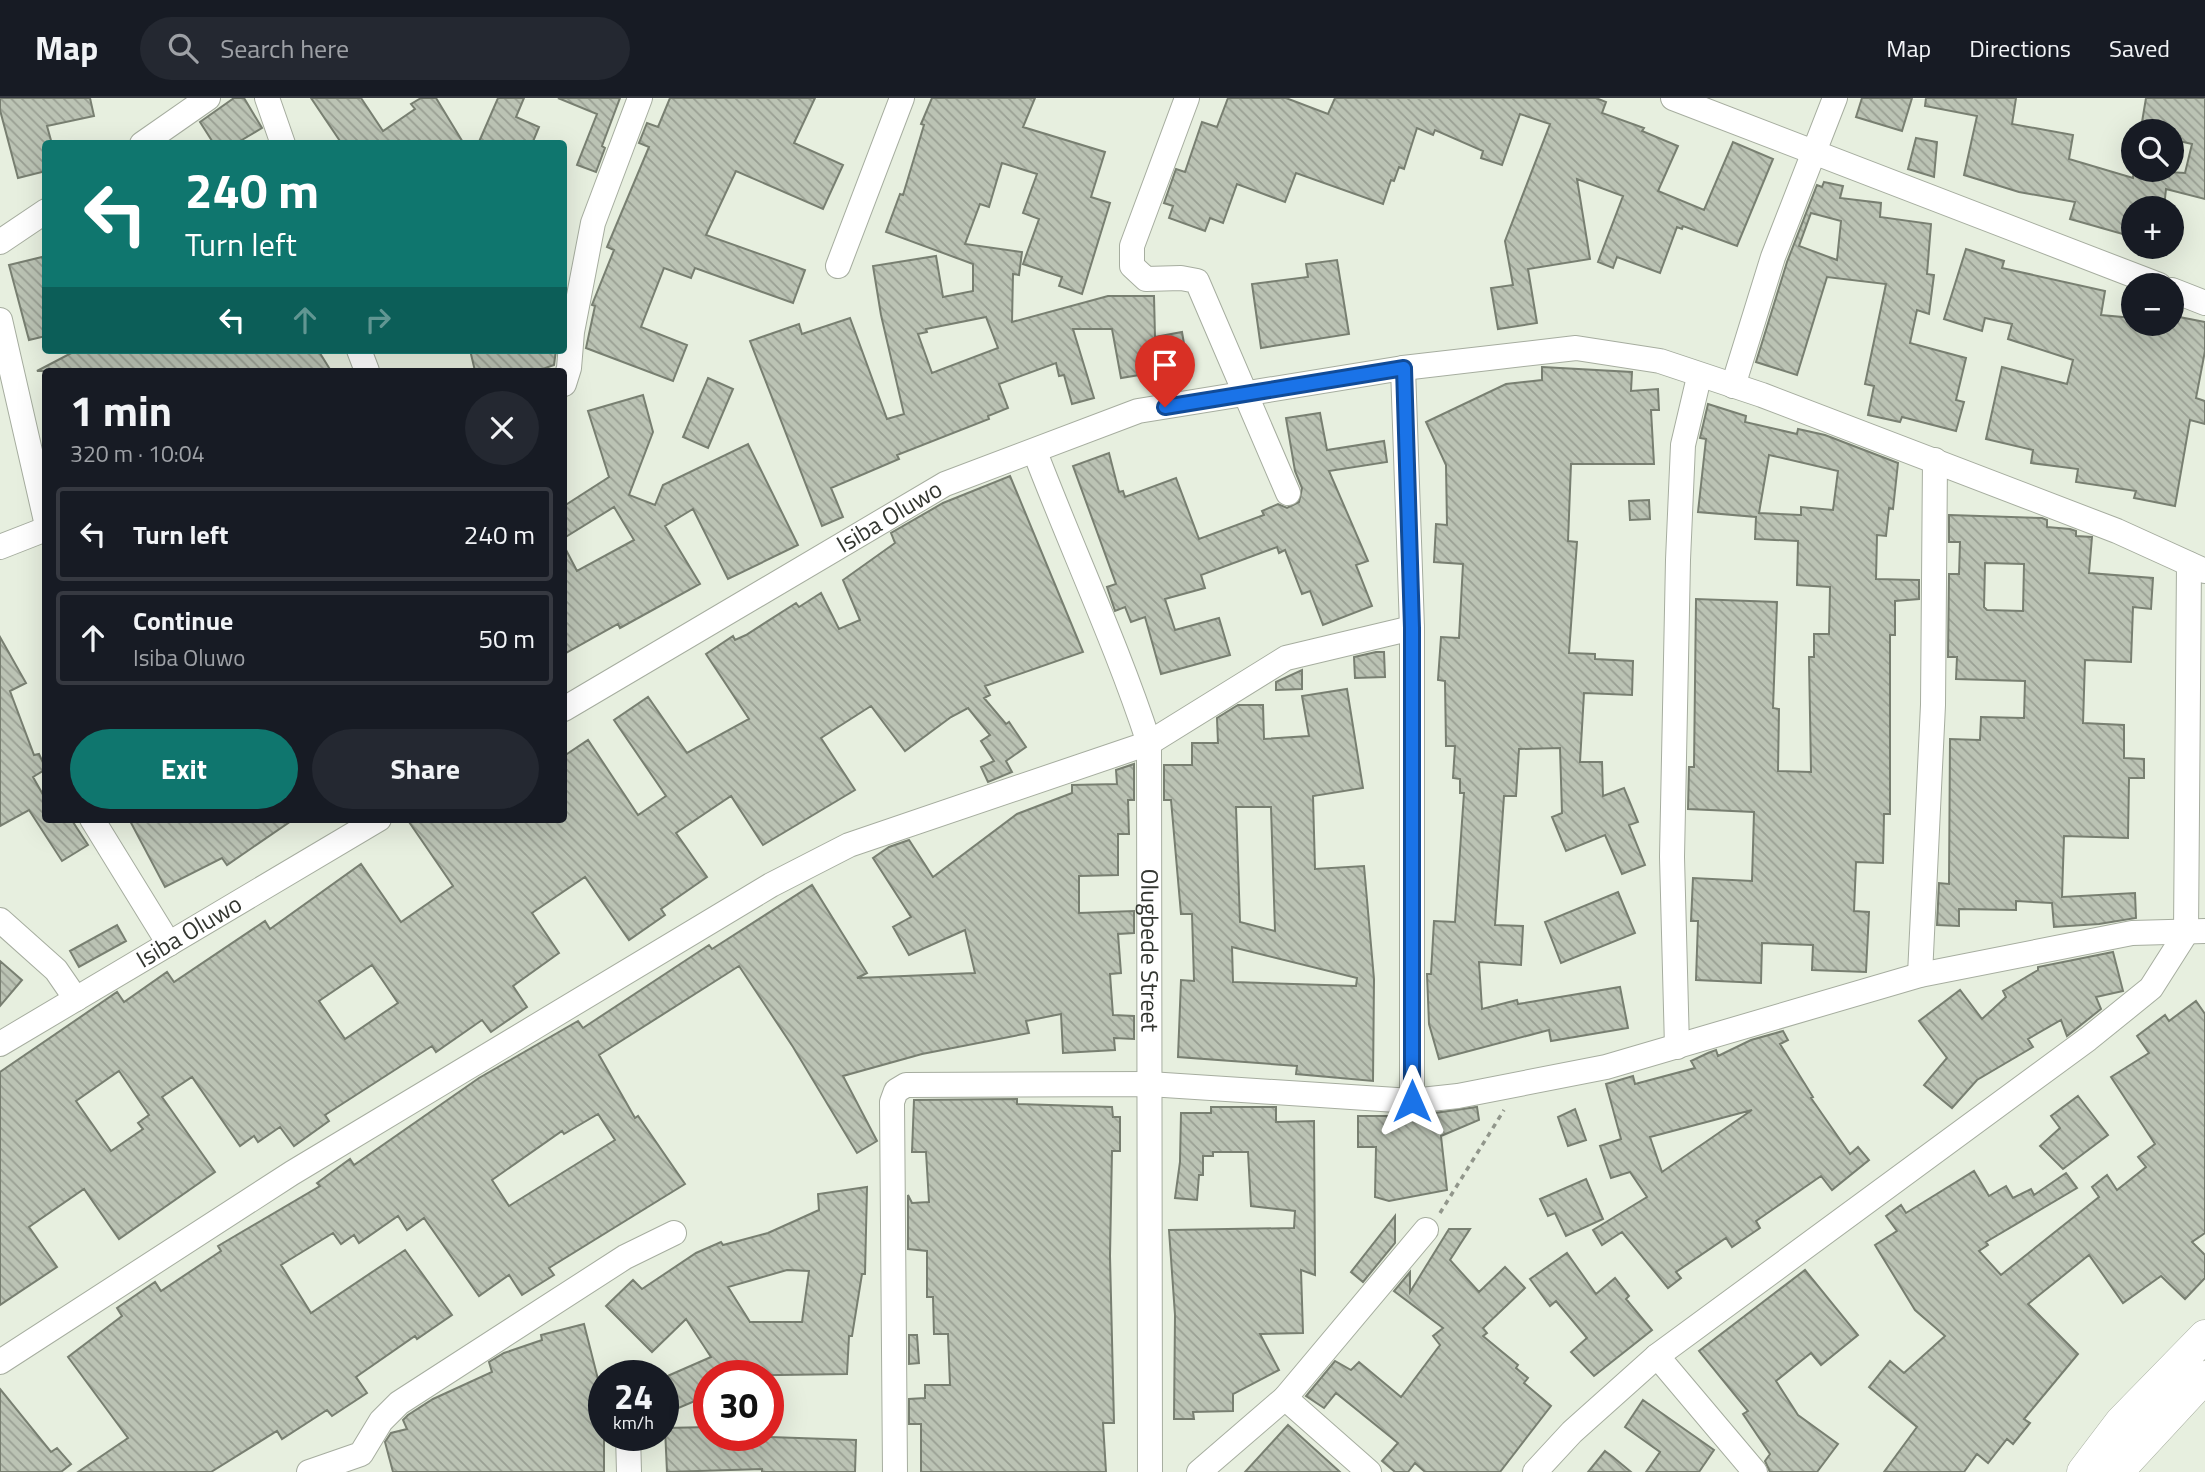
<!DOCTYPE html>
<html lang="en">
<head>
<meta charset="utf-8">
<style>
  body { margin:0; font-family:"Titillium Web",sans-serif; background:#242831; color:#f1f3f6; height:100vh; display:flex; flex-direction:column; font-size:26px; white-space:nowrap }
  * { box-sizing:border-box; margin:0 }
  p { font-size:23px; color:#9ea1a6 }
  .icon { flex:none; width:38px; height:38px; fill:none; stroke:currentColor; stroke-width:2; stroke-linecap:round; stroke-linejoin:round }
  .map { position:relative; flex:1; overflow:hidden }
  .sheet { position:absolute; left:42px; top:270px; width:525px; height:455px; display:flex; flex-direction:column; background:#171b24; border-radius:7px; box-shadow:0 7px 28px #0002 }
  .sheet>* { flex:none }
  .banner { position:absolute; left:42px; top:42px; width:525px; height:214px; border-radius:7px; box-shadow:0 7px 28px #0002; background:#0f766e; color:#fff; overflow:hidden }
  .controls { position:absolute; left:2121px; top:21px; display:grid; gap:14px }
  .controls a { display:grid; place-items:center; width:63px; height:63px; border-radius:50%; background:#171b24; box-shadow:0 7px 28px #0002; font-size:35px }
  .speed { position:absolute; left:588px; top:1262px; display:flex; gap:14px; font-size:35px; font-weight:700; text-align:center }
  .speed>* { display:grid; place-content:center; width:91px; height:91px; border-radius:50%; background:#171b24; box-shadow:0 7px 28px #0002; line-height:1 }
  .speed small { font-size:18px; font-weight:400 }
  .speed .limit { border:10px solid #d22; background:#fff; color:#111 }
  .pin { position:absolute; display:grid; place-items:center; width:60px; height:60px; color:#fff; margin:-72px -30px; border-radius:50% 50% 50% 0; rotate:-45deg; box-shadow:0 0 7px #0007 }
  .pin .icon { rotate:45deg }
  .me { position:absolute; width:77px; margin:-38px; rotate:0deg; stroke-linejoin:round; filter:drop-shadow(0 0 5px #0008) }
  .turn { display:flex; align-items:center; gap:24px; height:147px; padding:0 28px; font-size:32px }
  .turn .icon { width:91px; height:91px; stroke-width:2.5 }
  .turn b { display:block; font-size:49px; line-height:60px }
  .lanes { display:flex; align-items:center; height:66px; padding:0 28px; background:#0003; justify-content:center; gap:35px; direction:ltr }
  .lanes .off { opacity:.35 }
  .round { display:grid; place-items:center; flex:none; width:74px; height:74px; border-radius:37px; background:#242831 }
  .head { display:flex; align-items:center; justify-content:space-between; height:119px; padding:0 28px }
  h1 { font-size:42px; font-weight:700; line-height:52px }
  .button { display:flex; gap:14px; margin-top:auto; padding:14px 28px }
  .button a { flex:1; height:80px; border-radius:42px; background:#0f766e; color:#fff; font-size:28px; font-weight:700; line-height:80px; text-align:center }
  .button a+a { background:#242831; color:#f1f3f6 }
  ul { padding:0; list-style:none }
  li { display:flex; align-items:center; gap:21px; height:94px; margin:0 14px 10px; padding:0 14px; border:4px solid #363941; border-radius:7px }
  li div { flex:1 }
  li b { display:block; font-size:26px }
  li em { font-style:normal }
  header { display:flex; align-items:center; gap:42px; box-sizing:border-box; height:98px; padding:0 35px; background:#171b24; border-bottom:2px solid #363941 }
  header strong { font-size:33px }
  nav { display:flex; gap:38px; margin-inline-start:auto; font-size:24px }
  .search { width:490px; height:63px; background:#242831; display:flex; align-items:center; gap:18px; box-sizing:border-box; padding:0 24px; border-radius:38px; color:#9ea1a6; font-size:26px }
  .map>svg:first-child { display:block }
  .building { fill:url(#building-back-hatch); stroke:#787f71; stroke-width:2; fill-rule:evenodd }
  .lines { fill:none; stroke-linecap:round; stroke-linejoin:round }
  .minor-casing { stroke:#a6ad9f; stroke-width:26 }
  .major-casing { stroke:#a6ad9f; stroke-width:33 }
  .path { stroke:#91968b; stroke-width:3.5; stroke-dasharray:5 5; stroke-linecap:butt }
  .minor { stroke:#fff; stroke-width:24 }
  .major { stroke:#fff; stroke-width:32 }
  .route-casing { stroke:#114b97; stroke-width:18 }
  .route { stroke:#1a73e8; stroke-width:12 }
  .labels { text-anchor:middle; stroke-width:5; stroke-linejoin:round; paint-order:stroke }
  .street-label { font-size:24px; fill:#333630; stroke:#fff }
</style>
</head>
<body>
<header>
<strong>Map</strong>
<div class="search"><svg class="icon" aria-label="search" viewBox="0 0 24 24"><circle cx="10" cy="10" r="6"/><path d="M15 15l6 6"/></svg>Search here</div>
<nav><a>Map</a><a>Directions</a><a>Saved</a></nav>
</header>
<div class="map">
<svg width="2205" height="1374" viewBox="0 0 2205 1374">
  <defs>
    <pattern id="building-back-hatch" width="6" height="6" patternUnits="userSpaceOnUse" patternTransform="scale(1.75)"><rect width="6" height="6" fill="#bbc3b4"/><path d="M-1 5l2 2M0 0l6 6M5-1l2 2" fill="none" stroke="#999f93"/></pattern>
  </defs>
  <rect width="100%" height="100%" fill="#e7efdf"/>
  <path class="building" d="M0,0H90L94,18L47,28L52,46H46V73L18,80L0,12Z
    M234,0H244L262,30L235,46H214L200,24Z
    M311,0H361L383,33L415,11L411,6L421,0H436L464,46H342Z
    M498,0H524L516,19L539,29L532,46H478Z
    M558,0H620L602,48L605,50L596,74L577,67L597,16Z
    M670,0H815L794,45L843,67L823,111L736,73L706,137L805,172L793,205L695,170L691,180L664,170L641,229L687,247L673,283L586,250L595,208L592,207L614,152L607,149L649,49L639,45L647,25L658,29Z
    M932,0H1035L1023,29L1105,54L1091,99L1110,105L1082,196L1059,188L1062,179L1023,166L1039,121L1023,115L1037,76L1002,65L989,109L980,106L965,146L1022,154L1019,177L1013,176L1012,224L1108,198H1154L1155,239L1182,234L1188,269L1121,280L1112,231H1073L1094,300L1072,306L1064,277L1059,278L1056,265L999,286L1008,310L988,318L989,321L897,357L899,361L831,390L843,419L822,428L750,243L799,226L802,236L850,220L887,321L904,316L881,217L873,168L936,158L943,199L973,193V166L886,134L900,96L903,97L924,27L921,26ZM986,219L998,250L932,275L918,236L927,234L926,231Z
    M1228,0H1286L1328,16L1335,0H1596L1606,4L1602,15L1644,30L1642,33L1678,48L1658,93L1704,112L1733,44L1773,61L1737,148L1683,128L1682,131L1677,129L1660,175L1617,159L1613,170L1598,164L1623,98L1577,81L1590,161L1528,171L1537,225L1498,231L1491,190L1513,187L1505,143L1550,26L1520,16L1502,67L1481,60L1483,53L1435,32L1433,37L1417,30L1404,71L1399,69L1394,83L1391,82L1383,106L1296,75L1285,104L1237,86L1223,125L1210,120L1205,133L1169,120L1173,108L1164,105L1176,71L1185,74L1202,24L1217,29Z
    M1862,0H1912L1902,33L1856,19Z
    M1926,0H2016L2012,26L2073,37L2069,61L2133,80L2134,72L2185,75L2192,46L2179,43L2180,38L2172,36V33L2141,30L2146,0H2205V101L2166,91L2164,110H2133V139L2070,121L2075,104L2019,94L1964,77L1977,18L1925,8Z
    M1916,40L1937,44L1934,79L1908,71Z
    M1824,84L1843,88L1840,100L1881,105L1880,119L1931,126L1927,176L1934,177L1929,216L1917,212L1910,245L1966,260L1956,302L1964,304L1956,333L1902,319L1900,324L1868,317L1874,288L1865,286L1886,186L1827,179L1797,277L1756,264L1787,164L1817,87L1822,89ZM1811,115L1841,123L1837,162L1799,148Z
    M1966,151L2004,163L2002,170L2105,193L2101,217L2133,220V226H2172L2174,218L2205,224V253L2196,300L2205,303V326L2190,322L2175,408L2134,400L2136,393L2076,384L2078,371L2031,365L2033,352L1986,341L2002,269L2067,286L2073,262L2008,241L2012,226L1985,220L1982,233L1944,221Z
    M42,159L46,171V238L29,242L9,167Z
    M1337,162L1349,236L1261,250L1252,186L1308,179L1306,166Z
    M77,252H318L331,273H37Z
    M470,252H556L554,267L537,273H475Z
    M1542,269L1632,274L1631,293L1658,291L1659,312H1651L1654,366H1571L1568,443L1577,444L1569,555L1595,556V561L1633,563L1632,597L1584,595L1580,664H1602L1603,698L1624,690L1638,724L1629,727L1645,767L1622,776L1605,737L1566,753L1552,719L1562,715L1560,650L1519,651L1516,698H1504L1495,827L1523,828L1521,867L1479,864L1482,911L1517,902L1518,906L1620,889L1628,930L1551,943L1549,932L1439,961L1429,926L1427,876H1431L1434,823L1455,824L1464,695H1460V681L1453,680L1455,648H1446L1445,583L1438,582L1441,539L1459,540L1463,466L1434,464L1436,426L1447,427L1446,367L1426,324L1506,286L1542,282Z
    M708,280L733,291L708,350L683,339Z
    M643,297L653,334L629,397L655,407L663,387L748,346L798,447L728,481L693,411L665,428L700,486L620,530L618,526L564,556V448L577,473L634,442L614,409L564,440V408L609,379L588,313Z
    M1708,306L1746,318L1745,324L1797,336L1798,331L1825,337L1898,365L1893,411L1889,410L1886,438L1877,437L1876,481L1919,482V501L1895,503V537H1890V716H1884L1883,765L1856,764L1854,813L1869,814L1866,874L1812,872L1813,847L1762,845L1761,885L1696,882L1698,823H1691L1693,780L1752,783L1754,714L1688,711L1689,669H1694L1696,501L1777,504L1773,610L1779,611L1778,673L1811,674L1809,559H1814V536H1829L1830,489L1797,487L1798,443L1755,441L1756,419L1698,414L1706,341L1700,340ZM1769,357L1838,373L1833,412L1801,409V417L1759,415Z
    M1320,315L1327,352L1384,343L1387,364L1329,373L1368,463L1356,467L1372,508L1323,527L1310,493L1302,496L1285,452L1279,455L1277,449L1201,477L1205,490L1165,501L1175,532L1219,520L1230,557L1161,576L1145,519L1131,524L1125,509L1115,513L1107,489L1116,486L1073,368L1109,355L1119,394L1123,393L1125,399L1176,380L1199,441L1264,417L1262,413L1278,406L1287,410L1299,404L1302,390L1295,373L1286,320Z
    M1010,378L1083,554L985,588L990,597L984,600L1006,626L1009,624L1026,649L1006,663L1012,674L988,684L981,669L994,663L981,643L990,637L968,610L951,619L905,653L871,608L821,640L855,692L763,747L731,698L676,735L707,779L661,811L665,817L629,842L585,779L532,815L559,855L513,888L527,909L491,934L482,922L436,954L432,948L325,1017L329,1023L294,1048L280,1029L258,1044L254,1038L240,1048L192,979L162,999L215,1074L119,1141L84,1091L29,1129L57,1169L0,1207V974L117,894L124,904L167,874L174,884L265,823L270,831L361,766L401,824L453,788L407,721H564V658L588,642L638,717L666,698L614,622L648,599L687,655L749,621L706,556L733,538L735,542L746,537L796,505L799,509L821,495L839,531L860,522L843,482L895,445L891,435L943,405ZM372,867L398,905L345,941L319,903ZM119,973L149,1017L138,1025L143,1031L111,1053L76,1003Z
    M1649,402L1650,421L1630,422L1629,403Z
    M1949,417L2042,420L2047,422V429L2070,431L2076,433V438L2092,439L2089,475L2153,480L2151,511L2133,509L2131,564L2085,562L2083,625L2124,627V660L2144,661V680H2129L2128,740L2064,738L2062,799L2135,795L2136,820L2099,826L2054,829L2052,805L2016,803V812L1959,811V828L1937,827L1939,785L1949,786L1950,641L1980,642L1981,619L2024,620L2025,583L1956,581L1957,559H1948L1949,476H1959L1960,444H1949ZM1985,465L2024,466L2023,513L1987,512L1984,509Z
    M0,539L26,585L10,593L34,657L39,656L46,671L33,679L46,702V721H71L88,747L62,763L29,712L0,728Z
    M1376,554H1384L1385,579L1355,580L1354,559Z
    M1302,572V591L1276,592V584Z
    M1347,591L1363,690L1313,698L1315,771L1364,768L1374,881L1373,983L1296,976L1297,968L1178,959L1181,882L1194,883L1192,816H1181L1171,702H1164V667H1192V645H1218L1217,620L1238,607H1263L1264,641L1309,638L1302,598ZM1236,709H1271L1275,833L1240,824ZM1232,849L1357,880L1356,888L1233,884Z
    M1134,666V702H1128L1129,736H1118V777L1079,778V815L1134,813V835L1118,836L1121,875L1110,876L1113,917L1134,918V941L1114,940L1115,952L1063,955L1061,916L1026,923L1029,935L922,956L843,978L877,1043L857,1055L793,949L739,868L599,957L635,1020L638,1018L685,1086L549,1170L554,1177L522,1197L509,1177L479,1198L424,1120L407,1132L398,1118L359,1145L354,1137L341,1146L333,1135L281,1167L311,1215L405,1152L452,1217L417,1241L415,1238L356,1279L367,1295L332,1318L327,1312L282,1341L277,1333L211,1374H78L128,1340L68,1259L122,1218L117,1210L155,1184L161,1193L221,1153L218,1148L320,1088L317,1085L350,1061L354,1067L479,980L578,923L583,930L709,847L712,851L812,787L867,875L857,880L975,875L965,832L909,857L893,829L911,819L873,760L889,749L909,742L933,779L1017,716L1072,695V687L1117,686L1116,672ZM598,1016L615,1042L509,1108L492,1082L562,1033L564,1036Z
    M129,721H294L227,767L222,760L165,789Z
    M1618,794L1635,835L1561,865L1545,824Z
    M117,827L126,843L79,869L70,853Z
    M2113,854L2123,893L2096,899L2101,911L2067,938L2061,922L2028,941L2033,949L1977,982L1952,1010L1924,987L1947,960L1919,923L1960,892L1982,921L2006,899L2003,893L2038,872V869Z
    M0,863L22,882L0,908Z
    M2196,903L2205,916V1135L2192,1144L2205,1157V1180L2185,1201L2161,1178L2123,1205L2089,1157L2028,1206L2078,1256L2024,1321L2030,1325L2013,1346L2007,1341L1988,1365L1977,1356L1964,1374H1884L1917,1329L1869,1289L1890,1263L1904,1275L1945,1238L1915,1212L1875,1147L1897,1133L1886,1118L1901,1107L1906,1115L1974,1073L1989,1098L2006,1088L2013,1100L2031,1091L2034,1097L2066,1075L2077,1090L1986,1144L1988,1147L1979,1153L2001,1177L2099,1099L2092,1089L2107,1077L2117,1092L2146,1069L2138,1059L2155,1046L2111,979L2149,955L2137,938L2165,917L2169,923Z
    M1783,933L1788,942L1780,946L1813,999L1811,1000L1850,1056L1858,1049L1869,1062L1832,1092L1821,1078L1756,1123L1760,1130L1732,1149L1726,1140L1676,1174L1681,1180L1668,1190L1622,1134L1602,1147L1593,1132L1647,1099L1630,1074L1611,1080L1600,1048L1621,1041L1606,986L1633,978L1635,986L1695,970L1691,963L1708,955L1716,952L1718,958L1751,942ZM1752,1012L1662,1074L1650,1039Z
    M2078,998L2108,1037L2063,1071L2040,1048L2060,1030L2051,1018Z
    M1017,1001V1006L1112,1009L1113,1019H1120V1053H1112L1110,1158L1114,1325H1103L1106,1374H921V1326H909V1301L925,1300V1287H950L948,1236H934L933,1199H927V1153L908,1151V1097L912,1105L929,1104L926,1054H912L914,1002Z
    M1211,1009H1276V1024L1314,1023L1315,1177L1301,1172L1303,1235L1260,1236L1279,1272L1233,1296V1313L1193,1314L1194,1321H1174L1175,1217L1169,1132L1294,1130L1295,1113L1251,1108L1248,1054H1213V1058H1203V1077H1199L1197,1102L1175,1100L1180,1064L1181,1015H1211Z
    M1477,1009L1479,1022L1441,1038L1447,1092L1389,1103L1375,1099L1376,1049H1358V1018H1392V1021Z
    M1575,1011L1586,1042L1568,1048L1558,1019Z
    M1586,1081L1603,1121L1566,1138L1555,1115L1548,1118L1540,1101Z
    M867,1089L865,1176H862L852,1238H849L847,1276L709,1278V1297L669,1314L663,1301V1280L711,1259L686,1221L652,1254L606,1208L633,1182L642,1191L696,1155L721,1144L723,1147L768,1135L819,1112L818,1096ZM787,1172L809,1173L802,1224H750L728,1189Z
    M1395,1118V1145L1363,1184L1351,1174Z
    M1449,1131H1470L1450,1162L1479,1194L1505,1169L1525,1190L1483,1230L1487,1235L1483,1238L1518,1267L1516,1270L1528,1280L1524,1285L1551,1308L1500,1374H1425L1415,1365L1408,1374H1395L1382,1363L1398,1345L1336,1295L1324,1310L1306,1298L1335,1263L1351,1272L1359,1264L1401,1299L1440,1247L1433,1238L1443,1230L1394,1193L1410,1174V1194Z
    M1567,1155L1596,1196L1615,1180L1629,1198L1626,1201L1652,1232L1594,1278L1571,1254L1587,1240L1556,1203L1550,1208L1530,1181Z
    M1805,1172L1858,1237L1821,1267L1811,1255L1776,1283L1798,1317L1838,1346L1817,1374H1770L1765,1363L1770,1356L1743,1316L1748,1313L1699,1253Z
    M584,1226L602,1297L603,1301L594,1310L604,1306V1374H393L385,1344L391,1335L407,1331L403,1322L408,1317L433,1301L492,1274L489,1264L504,1255L542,1242L541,1237Z
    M909,1237H917L919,1265L909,1266Z
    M0,1291L51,1354L57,1350L71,1366L61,1374H0Z
    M1643,1302L1714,1352L1699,1374H1646L1660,1354L1625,1329Z
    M1288,1327L1340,1374H1245Z
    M709,1329V1337L856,1342L855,1374H762V1371L667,1374L665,1330Z
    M1605,1353L1613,1359L1631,1374H1588Z"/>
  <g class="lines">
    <defs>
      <g id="minor">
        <path d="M267,0L283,46"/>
        <path d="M1187,0L1132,148V168L1146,181L1181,180L1197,183L1288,395"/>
        <path d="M1673,0L2159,187"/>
        <path d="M142,46L208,0"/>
        <path d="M0,144L46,113"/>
        <path d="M838,168L902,0"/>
        <path d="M2172,192L2205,205"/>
        <path d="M0,222L46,423"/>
        <path d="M359,252L367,273"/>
        <path d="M1403,270L1412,530V1003"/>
        <path d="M564,286L569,270L572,234L593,125L640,0"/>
        <path d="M1733,288L1773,159L1835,0"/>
        <path id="s1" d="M1035,354C1072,451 1117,547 1149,645L1150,1374"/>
        <path d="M0,449L46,431"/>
        <path id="s2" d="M564,611L945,386L1138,313L1403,270L1576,250L1660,263L1762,297L2117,433L2205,473"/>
        <path d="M92,721L169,846"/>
        <path d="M0,822L56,872L76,901"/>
        <path d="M1920,877L1933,607L1935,362"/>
        <path id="s3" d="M0,946L379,721"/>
        <path d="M1677,949L1672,759L1678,462L1683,347L1699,279"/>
        <path d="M1657,1258L1755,1374"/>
        <path d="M0,1264L292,1075L771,787L849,747L1149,645L1286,560L1412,530"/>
        <path d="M1285,1300L1369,1374"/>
        <path d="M628,1337L629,1374"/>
        <path d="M309,1374L361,1356L381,1323L399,1305L625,1159L674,1135"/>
        <path d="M895,1374L892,1004L896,993L906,987L1149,986L1412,1003L1458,998L1606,969L1920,877L2132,835L2205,833"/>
        <path d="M1199,1374L1285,1300L1426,1132"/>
        <path d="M1535,1374L1572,1334L1657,1258L2088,941L2151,890L2186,835L2189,466"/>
      </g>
      <path id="major" d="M2083,1374L2121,1324L2205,1238
        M2117,1374L2205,1279"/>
    </defs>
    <use href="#minor" class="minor-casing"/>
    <use href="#major" class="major-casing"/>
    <path class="path" d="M1440,1115L1504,1012"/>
    <use href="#minor" class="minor"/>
    <use href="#major" class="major"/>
  </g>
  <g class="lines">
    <defs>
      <path id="route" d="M1165,309L1404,270L1412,530V1003"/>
    </defs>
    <use href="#route" class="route-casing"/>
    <use href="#route" class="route"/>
  </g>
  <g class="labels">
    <g class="street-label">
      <text dy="8" stroke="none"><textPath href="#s2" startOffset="378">Isiba Oluwo</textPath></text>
      <text dy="8" stroke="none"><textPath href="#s3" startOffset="220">Isiba Oluwo</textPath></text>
      <text dy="8" stroke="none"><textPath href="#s1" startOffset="520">Olugbede Street</textPath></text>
    </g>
  </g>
</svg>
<div class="controls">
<a><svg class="icon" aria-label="search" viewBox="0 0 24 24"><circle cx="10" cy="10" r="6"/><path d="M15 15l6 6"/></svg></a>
<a>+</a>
<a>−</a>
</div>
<div class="speed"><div>24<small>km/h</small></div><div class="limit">30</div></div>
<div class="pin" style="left:1165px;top:309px;background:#d93025"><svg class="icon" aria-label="arrive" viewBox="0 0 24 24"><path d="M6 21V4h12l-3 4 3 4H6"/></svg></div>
<svg class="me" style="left:1412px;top:1003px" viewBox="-20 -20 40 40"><path d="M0-17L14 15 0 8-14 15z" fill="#1a73e8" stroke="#fff" stroke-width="4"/></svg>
<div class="banner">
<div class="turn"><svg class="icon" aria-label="left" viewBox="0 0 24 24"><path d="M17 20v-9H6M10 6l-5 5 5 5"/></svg><div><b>240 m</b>Turn left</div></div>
<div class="lanes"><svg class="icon" aria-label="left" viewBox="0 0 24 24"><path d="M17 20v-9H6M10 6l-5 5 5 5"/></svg><svg class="icon off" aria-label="ahead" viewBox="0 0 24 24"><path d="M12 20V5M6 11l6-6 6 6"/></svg><svg class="icon off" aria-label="right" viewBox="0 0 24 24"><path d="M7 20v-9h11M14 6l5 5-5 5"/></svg></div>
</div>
<section class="sheet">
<div class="head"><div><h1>1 min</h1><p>320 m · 10:04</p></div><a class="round"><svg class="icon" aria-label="close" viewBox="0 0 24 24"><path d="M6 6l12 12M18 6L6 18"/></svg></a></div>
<ul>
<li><svg class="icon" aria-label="left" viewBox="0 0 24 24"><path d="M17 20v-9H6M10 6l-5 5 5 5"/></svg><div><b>Turn left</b></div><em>240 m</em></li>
<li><svg class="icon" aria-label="ahead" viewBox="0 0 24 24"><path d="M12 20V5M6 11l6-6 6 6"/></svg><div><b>Continue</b><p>Isiba Oluwo</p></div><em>50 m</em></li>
</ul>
<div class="button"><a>Exit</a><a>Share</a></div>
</section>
</div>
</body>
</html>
